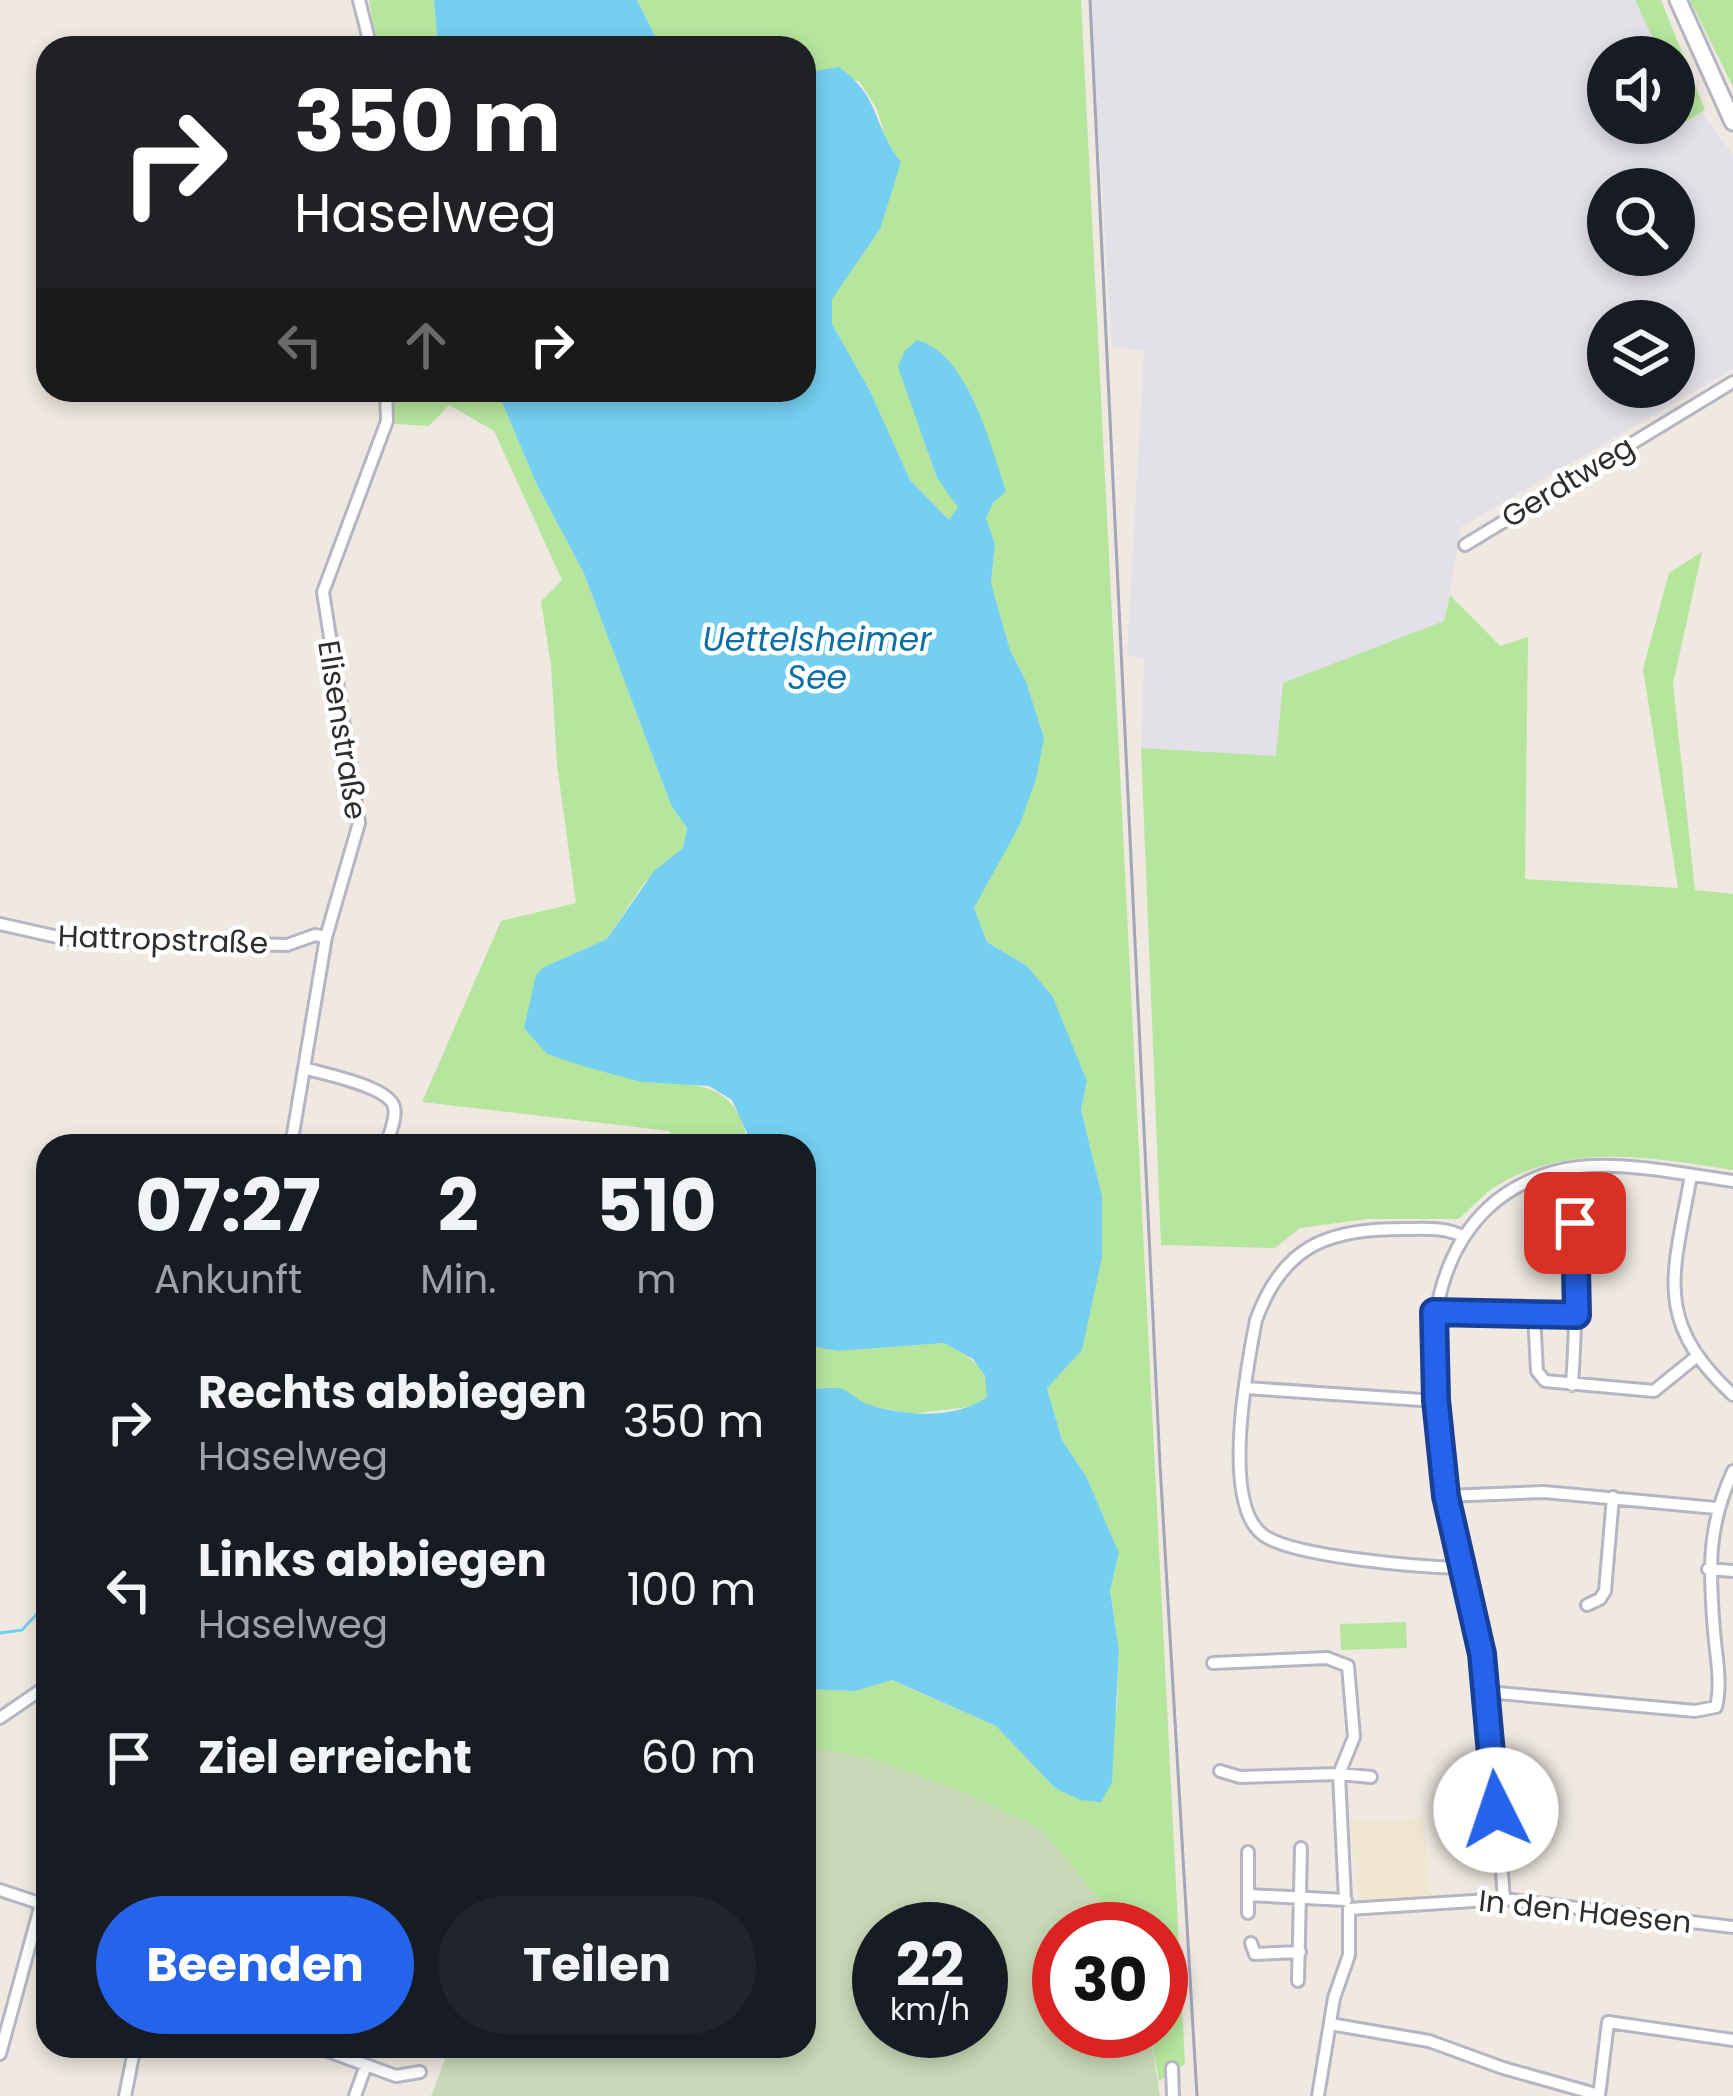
<!DOCTYPE html>
<html lang="de">
<head>
<meta charset="utf-8">
<style>
  body { margin:0; font-family:Poppins,sans-serif; background:#20242c; color:#f1f3f6; height:100vh; display:flex; flex-direction:column; font-size:45px; white-space:nowrap }
  * { box-sizing:border-box; margin:0 }
  p { font-size:39px; color:#9ea1a6 }
  .icon { flex:none; width:66px; height:66px; fill:none; stroke:currentColor; stroke-width:2; stroke-linecap:round; stroke-linejoin:round }
  .map { position:relative; flex:1; overflow:hidden }
  .panel { position:absolute; left:36px; top:1134px; width:780px; height:924px; display:flex; flex-direction:column; background:#171b24; border-radius:36px; box-shadow:0 6px 18px #0003 }
  .panel>* { flex:none }
  .guide { position:absolute; left:36px; top:36px; width:780px; height:366px; border-radius:36px; box-shadow:0 6px 18px #0003; background:#202124; color:#fff; overflow:hidden }
  .buttons { position:absolute; left:1587px; top:36px; display:grid; gap:24px }
  .buttons a { display:grid; place-items:center; width:108px; height:108px; border-radius:50%; background:#171b24; box-shadow:0 6px 18px #0003; font-size:60px }
  .speed { position:absolute; left:852px; top:1902px; display:flex; gap:24px; font-size:60px; font-weight:700; text-align:center }
  .speed>* { display:grid; place-content:center; width:156px; height:156px; border-radius:50%; background:#171b24; box-shadow:0 6px 18px #0003; line-height:1 }
  .speed small { font-size:30px; font-weight:400 }
  .speed .limit { border:18px solid #d22; background:#fff; color:#111 }
  .pin { position:absolute; display:grid; place-items:center; width:102px; height:102px; color:#fff; margin:-51px; border-radius:24px; box-shadow:0 6px 18px #0006 }
  .me { position:absolute; width:132px; margin:-66px; rotate:356deg; stroke-linejoin:round; filter:drop-shadow(0 0 9px #0008) }
  .turn { display:flex; align-items:center; gap:42px; height:252px; padding:0 60px; font-size:54px }
  .turn .icon { width:156px; height:156px; stroke-width:2.5 }
  .turn b { display:block; font-size:84px; line-height:102px }
  .lanes { display:flex; align-items:center; height:114px; padding:0 60px; background:#0003; justify-content:center; gap:60px; direction:ltr }
  .lanes .off { opacity:.35 }
  .eta { display:flex; justify-content:space-evenly; align-items:center; height:204px; text-align:center }
  .eta b { font-size:72px; font-weight:700; line-height:84px }
  .cta { display:flex; gap:24px; margin-top:auto; padding:24px 60px }
  .cta a { flex:1; height:138px; border-radius:72px; background:#2563eb; color:#fff; font-size:48px; font-weight:700; line-height:138px; text-align:center }
  .cta a+a { background:#20242c; color:#f1f3f6 }
  ul { padding:0; list-style:none }
  li { display:flex; align-items:center; gap:36px; height:168px; padding:0 60px }
  li div { flex:1 }
  li b { display:block; font-size:45px }
  li em { font-style:normal }
  .map>svg:first-child { display:block }
  .industrial { fill:#e3e1e8; fill-rule:evenodd }
  .education { fill:#f0e6d1 }
  .green { fill:#b6e59e }
  .cemetery { fill:#c8d9b8; fill-rule:evenodd }
  .water { fill:#75cff0 }
  .lines { fill:none; stroke-linecap:round; stroke-linejoin:round }
  .stream { stroke:#75cff0; stroke-width:3 }
  .minor-casing { stroke:#b4b7c1; stroke-width:16 }
  .secondary-casing { stroke:#b4b7c1; stroke-width:21 }
  .minor { stroke:#fff; stroke-width:10 }
  .secondary { stroke:#fff; stroke-width:15 }
  .rail { stroke:#a3a6b8; stroke-width:3 }
  .route-casing { stroke:#184099; stroke-width:30 }
  .route { stroke:#2563eb; stroke-width:21 }
  .labels { text-anchor:middle; stroke-width:9; stroke-linejoin:round; paint-order:stroke }
  .street-label { font-size:30px; fill:#2e2e2e; stroke:#fff }
  .water-label { font-size:33px; font-style:italic; fill:#0d6fa3; stroke:#fff }
</style>
</head>
<body>
<div class="map">
<svg width="1733" height="2096" viewBox="0 0 1733 2096">
  <rect width="100%" height="100%" fill="#efe9e1"/>
  <path class="industrial" d="M1090,0H1659L1699,108L1733,155V369L1461,527L1445,621L1284,683L1277,757L1141,748L1144,658L1127,655L1144,351L1112,347ZM1608,57H1674V123H1608ZM1608,189H1674V255H1608ZM1608,321H1674V387H1608Z"/>
  <path class="education" d="M1423,1818L1430,1895L1360,1903L1350,1822Z"/>
  <path class="green" d="M369,0H434L438,48H377Z
    M637,0H1081L1185,2064L1159,2081L1150,2031H1161V1929H1115L1100,1901L1041,1829L958,1790L882,1762L804,1745V1689L855,1691L891,1680L996,1726L1055,1788L1080,1800L1117,1708L1119,1651L1110,1590L1119,1553L1086,1476L1062,1440L1047,1387L1082,1349L1102,1196L1081,1108L1087,1081L1053,997L1027,966L987,942L974,908L1044,738L1026,681L1010,650L991,583L995,544L986,518L993,503L919,426L937,478L959,507L950,521L910,480L870,391L832,324V299L900,161L887,144L877,109L859,81L804,73V48H661Z
    M1635,0H1661L1705,110L1678,126L1674,119V57H1653L1656,45Z
    M1690,0H1733V87Z
    M392,390H497L536,483L583,571L671,805L687,828L683,848L644,883L607,939L544,967L642,1082C680,1085 721,1078 740,1117C745,1129 747,1134 745,1146H679L669,1131L422,1102L501,921L576,903L557,765L551,665L541,601L562,580L494,431L449,405L429,426L395,424Z
    M1702,552L1673,684L1695,890L1733,894V1170C1652,1158 1566,1141 1493,1188C1480,1197 1470,1210 1458,1219H1367L1300,1228L1275,1248L1161,1245L1141,748L1276,756L1283,683L1444,621L1450,595L1500,646L1528,637L1525,879L1678,888L1643,669L1669,573Z
    M944,1343C968,1355 989,1367 988,1397L976,1406L911,1414L863,1404L842,1389L804,1390V1345L838,1351Z
    M1406,1622L1407,1648L1341,1650L1340,1624Z"/>
  <path class="cemetery" d="M804,1745L882,1762L958,1790L1041,1829L1100,1901L1115,1929H1059V2031H1150L1160,2096H431L450,2046H804ZM879,1929H981V2031H879Z"/>
  <path class="water" d="M434,0H637L661,48H438Z
    M839,67C882,98 872,126 901,162L880,229L832,299V324L870,391L910,480L949,520L958,507L937,478L898,367L904,352L917,340C968,353 991,446 1006,491L993,503L986,518L995,544L991,583L1010,650L1026,681L1044,738L1036,779L1020,824L974,908L987,942L1027,966L1053,997L1087,1081L1081,1109L1102,1196V1257L1082,1350L1047,1388L1062,1440L1086,1476L1119,1553L1110,1590L1119,1651L1112,1782L1101,1802L1080,1800L1055,1788L996,1726L892,1680L855,1691L804,1689V1390C815,1390 832,1386 842,1389C851,1392 858,1401 867,1404C902,1416 956,1420 987,1397L985,1376L973,1359L944,1343L838,1351L804,1345V1146H745L747,1133L732,1100L709,1086L642,1082L586,1067L547,1054L524,1028L536,975L544,967L607,939L654,871L683,848L687,828L671,805L583,571L536,483L497,390H804V73Z"/>
  <g class="lines">
    <path class="stream" d="M0,1633L22,1630L48,1602"/>
    <defs>
      <path id="minor" d="M359,0L371,48
        M1465,545L1733,382
        M0,924L71,940L287,945L315,935L326,937
        M304,1068C323,1074 389,1086 394,1107C397,1118 389,1135 386,1146
        M291,1146L326,937L359,823L323,592L387,421L386,390
        M1564,1169C1578,1242 1577,1311 1572,1385
        M1691,1175C1674,1273 1651,1319 1733,1395
        M1434,1312L1577,1315
        M1534,1315L1537,1371L1545,1381L1654,1391L1696,1357
        M1246,1388L1436,1401
        M1446,1496L1544,1492L1716,1508
        M1461,1568C1422,1567 1290,1557 1262,1534C1221,1501 1247,1366 1256,1320C1284,1243 1330,1229 1406,1229C1424,1229 1445,1227 1462,1236
        M1708,1569L1733,1571
        M1587,1605L1600,1599L1605,1591L1613,1497
        M1213,1663L1327,1658L1348,1666L1354,1737L1339,1774L1345,1899
        M1487,1692L1695,1711L1716,1707C1722,1683 1716,1656 1714,1631C1709,1570 1707,1527 1733,1471
        M0,1718L48,1685
        M1220,1771L1240,1777L1339,1774L1371,1777
        M1248,1852V1913
        M0,1890L48,1906
        M1248,1895L1346,1900
        M1504,1899C1497,1815 1496,1727 1480,1644C1456,1520 1381,1309 1488,1208C1511,1186 1547,1170 1579,1167C1629,1162 1683,1174 1733,1181
        M1349,1909L1504,1899L1733,1927
        M1251,1943L1255,1954L1300,1952
        M1298,1981L1301,1848
        M1330,2024L1429,2041L1503,2068L1599,2095
        M314,2046L396,2076L420,2072
        M0,2054L41,1904
        M1172,2068L1173,2096
        M125,2096L135,2046
        M355,2096L366,2065
        M1318,2096L1334,1998L1349,1955V1909
        M1599,2096L1608,2022L1733,2040"/>
      <path id="secondary" d="M1678,0L1733,122"/>
    </defs>
    <use href="#minor" class="minor-casing"/>
    <use href="#secondary" class="secondary-casing"/>
    <use href="#minor" class="minor"/>
    <use href="#secondary" class="secondary"/>
    <path class="rail" d="M1090,0L1160,1465L1197,2096"/>
  </g>
  <g class="lines">
    <defs>
      <path id="route" d="M1496,1810L1482,1654L1446,1496L1436,1400L1434,1312L1577,1315L1575,1223"/>
    </defs>
    <use href="#route" class="route-casing"/>
    <use href="#route" class="route"/>
  </g>
  <g class="labels">
    <g class="street-label">
      <text transform="translate(1568 482) rotate(-31)" y="10">Gerdtweg</text>
      <text transform="translate(342 730) rotate(81)" y="10">Elisenstraße</text>
      <text transform="translate(163 940) rotate(2)" y="10">Hattropstraße</text>
      <text transform="translate(1585 1912) rotate(6)" y="10">In den Haesen</text>
    </g>
    <g class="water-label">
      <text x="817" y="651">Uettelsheimer<tspan x="817" dy="38">See</tspan></text>
    </g>
  </g>
</svg>
<div class="buttons">
<a><svg class="icon" aria-label="sound" viewBox="0 0 24 24"><path d="M4 9h4l5-4v14l-5-4H4zM17 9q2 3 0 6"/></svg></a>
<a><svg class="icon" aria-label="search" viewBox="0 0 24 24"><circle cx="10" cy="10" r="6"/><path d="M15 15l6 6"/></svg></a>
<a><svg class="icon" aria-label="layers" viewBox="0 0 24 24"><path d="M12 4l9 5-9 5-9-5zM3 14l9 5 9-5"/></svg></a>
</div>
<div class="speed"><div>22<small>km/h</small></div><div class="limit">30</div></div>
<div class="pin" style="left:1575px;top:1223px;background:#d93025"><svg class="icon" aria-label="arrive" viewBox="0 0 24 24"><path d="M6 21V4h12l-3 4 3 4H6"/></svg></div>
<svg class="me" style="left:1496px;top:1810px" viewBox="-20 -20 40 40"><circle r="19" fill="#fff"/><path d="M0-13L10 11 0 6-10 11z" fill="#2563eb"/></svg>
<div class="guide">
<div class="turn"><svg class="icon" aria-label="right" viewBox="0 0 24 24"><path d="M7 20v-9h11M14 6l5 5-5 5"/></svg><div><b>350 m</b>Haselweg</div></div>
<div class="lanes"><svg class="icon off" aria-label="left" viewBox="0 0 24 24"><path d="M17 20v-9H6M10 6l-5 5 5 5"/></svg><svg class="icon off" aria-label="ahead" viewBox="0 0 24 24"><path d="M12 20V5M6 11l6-6 6 6"/></svg><svg class="icon" aria-label="right" viewBox="0 0 24 24"><path d="M7 20v-9h11M14 6l5 5-5 5"/></svg></div>
</div>
<section class="panel">
<div class="eta">
<div><b>07:27</b><p>Ankunft</p></div>
<div><b>2</b><p>Min.</p></div>
<div><b>510</b><p>m</p></div>
</div>
<ul>
<li><svg class="icon" aria-label="right" viewBox="0 0 24 24"><path d="M7 20v-9h11M14 6l5 5-5 5"/></svg><div><b>Rechts abbiegen</b><p>Haselweg</p></div><em>350 m</em></li>
<li><svg class="icon" aria-label="left" viewBox="0 0 24 24"><path d="M17 20v-9H6M10 6l-5 5 5 5"/></svg><div><b>Links abbiegen</b><p>Haselweg</p></div><em>100 m</em></li>
<li><svg class="icon" aria-label="arrive" viewBox="0 0 24 24"><path d="M6 21V4h12l-3 4 3 4H6"/></svg><div><b>Ziel erreicht</b></div><em>60 m</em></li>
</ul>
<div class="cta"><a>Beenden</a><a>Teilen</a></div>
</section>
</div>
</body>
</html>
